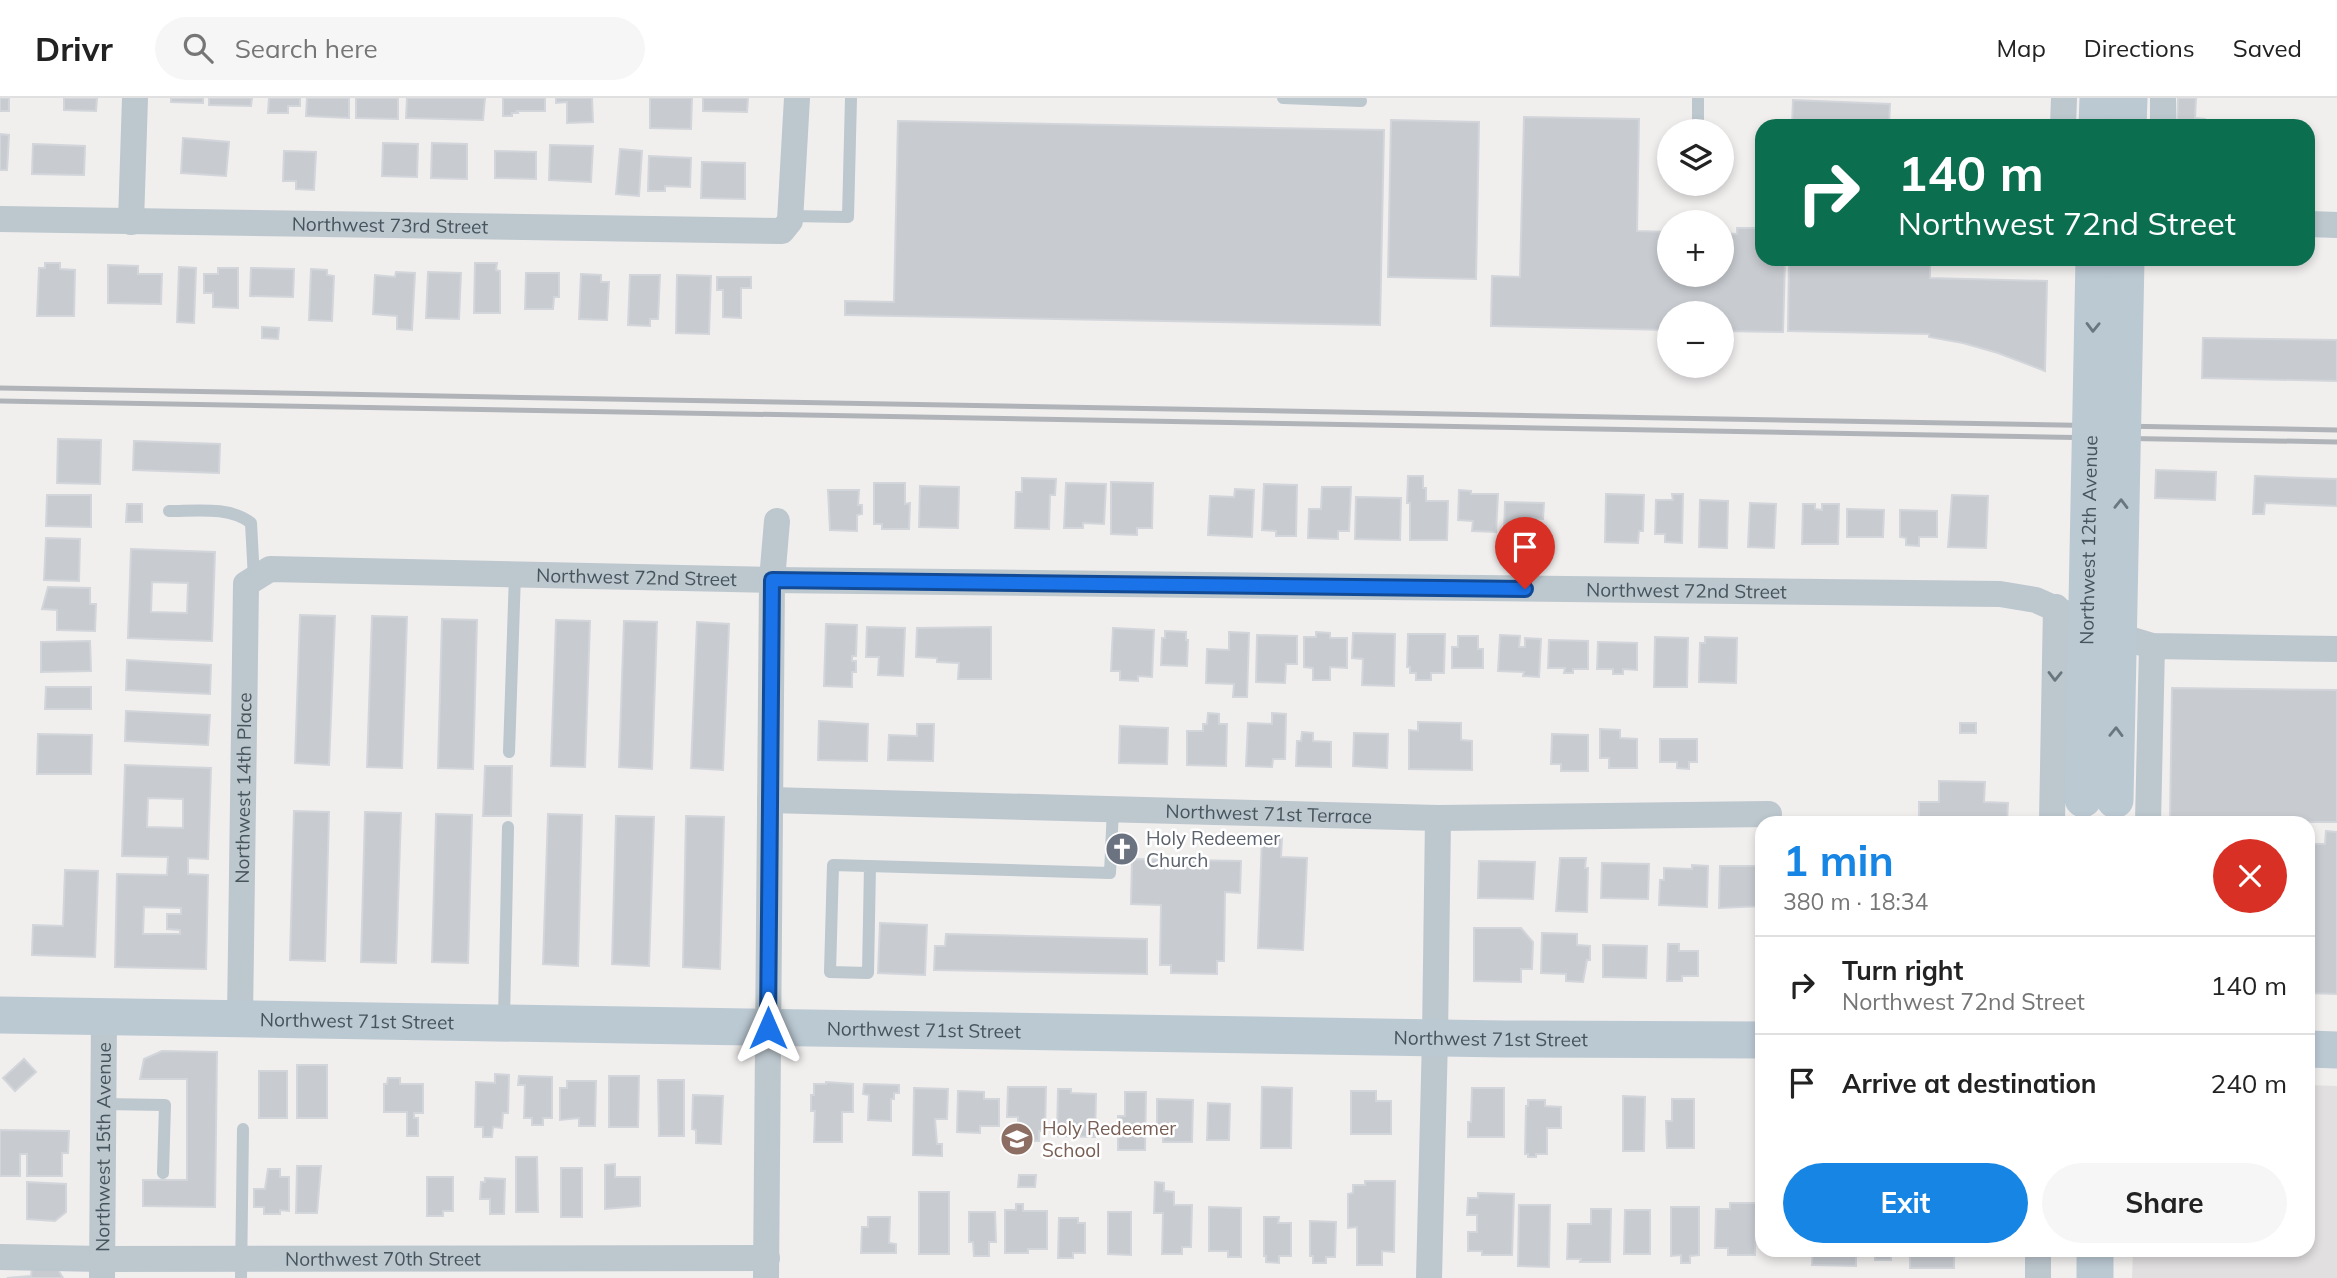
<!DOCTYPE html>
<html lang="en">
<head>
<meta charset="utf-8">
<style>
  body { margin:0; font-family:Mulish,sans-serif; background:#f6f6f6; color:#222; height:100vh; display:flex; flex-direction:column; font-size:26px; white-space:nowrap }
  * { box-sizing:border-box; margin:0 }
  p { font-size:23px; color:#767676 }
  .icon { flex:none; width:38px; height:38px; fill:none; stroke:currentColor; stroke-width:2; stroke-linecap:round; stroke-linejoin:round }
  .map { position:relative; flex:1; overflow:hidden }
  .drawer { position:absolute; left:1755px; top:718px; width:560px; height:441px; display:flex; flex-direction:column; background:#fff; border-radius:21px; box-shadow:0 4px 10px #0003 }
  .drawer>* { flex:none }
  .guide { position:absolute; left:1755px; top:21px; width:560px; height:147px; border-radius:21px; box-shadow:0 4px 10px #0003; background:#0b6e4f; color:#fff; overflow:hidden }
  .controls { position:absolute; left:1657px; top:21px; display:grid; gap:14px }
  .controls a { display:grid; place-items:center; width:77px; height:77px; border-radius:50%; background:#fff; box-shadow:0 4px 10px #0003; font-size:35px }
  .pin { position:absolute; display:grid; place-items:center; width:60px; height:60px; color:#fff; margin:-72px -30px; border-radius:50% 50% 50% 0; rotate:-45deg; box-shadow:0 0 7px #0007 }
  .pin .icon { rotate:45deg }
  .me { position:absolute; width:77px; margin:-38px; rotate:0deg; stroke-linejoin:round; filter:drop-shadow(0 0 5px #0008) }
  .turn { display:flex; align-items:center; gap:24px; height:147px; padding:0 28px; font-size:32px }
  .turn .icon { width:91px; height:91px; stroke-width:2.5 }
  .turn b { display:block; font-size:49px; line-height:60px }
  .round { display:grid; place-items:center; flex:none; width:74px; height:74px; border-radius:37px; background:#f6f6f6 }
  .head { display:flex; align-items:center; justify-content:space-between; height:119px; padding:0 28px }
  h1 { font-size:42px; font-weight:700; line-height:52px; color:#1685e3 }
  .action { display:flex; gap:14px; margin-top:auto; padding:14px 28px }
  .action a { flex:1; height:80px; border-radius:42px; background:#1685e3; color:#fff; font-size:28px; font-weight:700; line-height:80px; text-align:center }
  .action a+a { background:#f6f6f6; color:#222 }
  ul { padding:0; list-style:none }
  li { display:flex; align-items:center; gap:21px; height:98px; padding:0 28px; border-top:2px solid #e0e0e0 }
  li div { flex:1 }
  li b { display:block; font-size:26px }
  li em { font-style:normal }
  header { display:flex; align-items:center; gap:42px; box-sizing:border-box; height:98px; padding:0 35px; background:#fff; border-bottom:2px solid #e0e0e0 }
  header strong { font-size:33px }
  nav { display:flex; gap:38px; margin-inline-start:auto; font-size:24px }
  .search { width:490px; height:63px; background:#f6f6f6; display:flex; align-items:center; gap:18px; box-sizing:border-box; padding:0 24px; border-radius:38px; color:#767676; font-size:26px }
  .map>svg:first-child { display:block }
  .education { fill:#e2dfe0 }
  .building { fill:#c8ccd1; stroke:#d2d5da; stroke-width:2; fill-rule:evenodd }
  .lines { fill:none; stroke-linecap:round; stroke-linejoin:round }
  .lane { stroke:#bcc7ce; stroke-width:12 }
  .street { stroke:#bcc7ce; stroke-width:26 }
  .secondary { stroke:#bbc9d3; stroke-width:37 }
  .rail { stroke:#b0b4b9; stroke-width:5 }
  .secondary-bridge { stroke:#bbc9d3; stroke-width:37 }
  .oneway { stroke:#697780 }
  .oneway2 { stroke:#69767e }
  .route-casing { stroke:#114b97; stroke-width:18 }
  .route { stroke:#1a73e8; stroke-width:12 }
  .labels { text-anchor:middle; stroke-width:5; stroke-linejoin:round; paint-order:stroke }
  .street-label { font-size:19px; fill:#46545c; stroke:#fff }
  .worship-label { font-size:19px; fill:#5b616d; stroke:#fff; text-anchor:start }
  .education-label { font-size:19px; fill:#785e54; stroke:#fff; text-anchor:start }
</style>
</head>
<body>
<header>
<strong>Drivr</strong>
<div class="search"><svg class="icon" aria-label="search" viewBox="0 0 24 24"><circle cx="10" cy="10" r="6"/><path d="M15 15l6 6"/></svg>Search here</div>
<nav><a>Map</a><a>Directions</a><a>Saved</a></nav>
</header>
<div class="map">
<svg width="2337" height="1180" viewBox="0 0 2337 1180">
  <rect width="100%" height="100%" fill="#f1eeee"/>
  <path class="education" d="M2308,987L2337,988V1180H2132L2133,1152H2308Z"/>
  <path class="building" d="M0,0H9V13H0Z
    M64,0H97L96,13L64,12Z
    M171,0H203V5L171,4Z
    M209,0H252L251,8L209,7Z
    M269,0H300V8H288V15H268Z
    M307,0H349V20L306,18Z
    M356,0H398V21L356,20Z
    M407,0H485L483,22L406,20Z
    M503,0H545V13H517L518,15H512V18H503Z
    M556,0H592L593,24L567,25V4L556,5Z
    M650,0H692L691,31L650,30Z
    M703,0H748L747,14L703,13Z
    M2178,0H2196L2195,20L2205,21V28H2177Z
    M1793,2L1890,6L1889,28H1792Z
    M1524,19L1639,21L1637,133L1670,134V177H1722V135L1737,136V130H1762V161H1785L1783,234L1722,233V215H1670V232L1491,228L1492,178L1520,179Z
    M1391,22L1479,24L1476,181L1388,179Z
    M898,23L1384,32L1380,227L845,217V203L894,204Z
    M0,36L9,37L7,72H0Z
    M183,40L229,44L226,78L181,75Z
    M383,45L418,46L417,79L382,78Z
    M432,45L467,46V81L431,80Z
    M33,46L85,48L84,77L32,76Z
    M550,47L593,48L591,84L549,82Z
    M620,51L642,53L639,98L616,96Z
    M284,53L316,54L314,92L296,91V83H283Z
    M495,53L536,54V81L495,80Z
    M649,58L691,60L690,89L665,88V93H648Z
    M702,64L745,65V101L701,100Z
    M1789,161H1930V180L2047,183L2045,273L1998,255L1963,245L1929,239V236L1788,233Z
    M45,165H60V171L75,172L74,218H37L39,170H45Z
    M475,165H497L496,172L500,173V215H474Z
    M108,167L138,168V176H162L161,206L108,205Z
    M179,169L196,170L194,225L177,224Z
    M218,170H238V210L213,209V195H204V176H218Z
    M251,170L294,171L293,199L250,198Z
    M311,171L327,172V177L334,178L332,223L309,222Z
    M396,174L415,175L412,232L397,231V218L373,216L375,177L395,179Z
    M428,174L461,175L459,221L426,220Z
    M526,175H559V199H554L553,211H525Z
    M581,176L601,177V184H609L607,222L579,221Z
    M630,177H660L658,221H650V228L628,227Z
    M677,177L711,178L709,236L676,235Z
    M717,179H751V190H741V220L723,219V192H717Z
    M262,229L279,230L278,241L262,240Z
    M2203,240L2337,242V283L2202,280Z
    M58,341L101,342L100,386L57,385Z
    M134,343L220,346L219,375L133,372Z
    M2156,372L2216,374L2215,402L2155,400Z
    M1408,378H1423V390H1426V403H1448L1447,442H1410V405H1407Z
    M2255,378L2337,381V408L2265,405L2264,416H2253Z
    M1022,380L1056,381L1055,397H1050L1049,431L1015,430L1016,394H1022Z
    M1111,384L1153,385L1152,430H1137V437L1111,436Z
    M874,385H905V406L910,405L909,431H882V426H874Z
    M1066,385L1106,386L1104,426L1083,425V430H1064Z
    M1264,386L1297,387L1296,438H1276V433L1262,432Z
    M920,388L959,389L958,430L919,429Z
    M1322,389H1351L1349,433H1338V441L1308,440L1309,411H1321Z
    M1235,391L1254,392L1252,439L1208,437L1210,398L1234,399Z
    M828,392H859L858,407H862V416L857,417V433L830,432Z
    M1459,392L1471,393V396H1498L1496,434L1472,433L1473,423L1458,422Z
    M1606,396L1644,397L1643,433H1639L1638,445L1605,444Z
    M1672,396H1683L1682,445L1665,444V436H1655L1656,402H1673Z
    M47,397H91V429L46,428Z
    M1952,397L1988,398L1986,450L1948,449Z
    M1356,399L1401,400L1400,442L1355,441Z
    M1700,402L1728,403L1727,450L1699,449Z
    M1505,404L1544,405L1543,421L1530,420V438L1504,437Z
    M1750,405L1776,406L1774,450L1748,449Z
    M127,406H142V424H126Z
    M1803,406H1815V411L1822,412V406H1839L1838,446H1802Z
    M1847,411L1884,412L1883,439H1847Z
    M1900,412L1937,413V439H1919V448L1906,447V440L1900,439Z
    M46,440L80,441L79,483L44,482Z
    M131,451L215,454L212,543L128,540ZM152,484L188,485L187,515L151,514Z
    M48,489L90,490V506H96L95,533L57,532V512L42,511Z
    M300,517L335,518L329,667L295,665Z
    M372,518L407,519L402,670L367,669Z
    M442,521L477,522L473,671L438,670Z
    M556,522L590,523L585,669L551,668Z
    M624,523L657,524L652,671L619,669Z
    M697,524L729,526L723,672L691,670Z
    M826,526L857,527L856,558H852V563H856V574H852V589L824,588Z
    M867,529L905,530L903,578L878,577L879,559H866Z
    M991,529V581H958L959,565L937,564V560L916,559L917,530Z
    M1113,530L1154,532L1152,579L1138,578V583L1120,582V573H1111Z
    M1165,533L1186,534V542H1188L1187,568L1161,567L1162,540H1165Z
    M1229,534L1249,535L1247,599H1233L1234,586L1206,585L1207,551L1229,552Z
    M1316,534L1330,535V540H1347V570L1330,569V582H1313V570L1304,569V539H1316Z
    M1353,535L1395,536L1394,588L1362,587L1363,561L1352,560Z
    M1408,536H1445L1444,575H1431V582H1416V575H1410V569H1407Z
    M1257,537L1297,538V566H1286L1285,585L1256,584Z
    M1500,537L1520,538L1519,549H1525V540L1541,541L1539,579L1523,578L1524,574L1498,573Z
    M1458,538H1478V551H1483V570H1452V549H1458Z
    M1655,539L1688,540L1687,589H1654Z
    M1705,539L1737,540L1736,585L1699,584L1700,545H1705Z
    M1549,542L1588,543V571H1573V575H1564L1565,570H1548Z
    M90,543L91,573L41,574V544Z
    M1598,544L1637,545V572L1623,571V576H1613V571H1597Z
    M127,562L211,567L210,596L126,592Z
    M46,589H91V611H45Z
    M2172,590L2337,592V724H2170Z
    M126,613L210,617L208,647L125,643Z
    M1208,615L1219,616V626H1227L1226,668L1187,667V633H1203V626H1207Z
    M1272,615L1286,616L1285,661H1273L1272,669L1246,668L1248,625L1272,626Z
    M819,623L868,626L867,663L818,662Z
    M1418,624L1461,625V642L1472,643V672L1409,671V632L1418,633Z
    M1960,625H1976V635H1960Z
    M917,626H934L933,663L888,662L889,637L917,638Z
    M1120,628L1168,630L1167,666L1119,665Z
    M1600,631L1620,632V640L1637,641V670H1609V660H1600Z
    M1302,634L1313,635V643L1331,644V669L1296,668L1297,643H1301Z
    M1354,635L1388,636L1387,670L1353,668Z
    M38,636L92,637L91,676H37Z
    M1552,636L1588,637V673H1561V666H1551Z
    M1660,641H1697V664H1689V671L1677,670V664H1660Z
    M125,667L211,670L208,761L188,760V776L208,777L206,871L115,869L117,776L167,777L168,759L122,758ZM148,700L183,701V730L147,729ZM144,809L181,810V816H167V831L180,832V836H143Z
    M485,668H512L511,718H483Z
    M1939,683L1985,684L1984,704L2008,705L2007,724H1919V704H1939Z
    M294,713L329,714L325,863L290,862Z
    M365,714L401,715L396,865L361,864Z
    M436,716L472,717L468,865L432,864Z
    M548,716L582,717L578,868L543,866Z
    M616,718L654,719L649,868L612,866Z
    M686,718L724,719L720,871L683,869Z
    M2326,733L2337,734V896L2308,895V746H2325Z
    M1262,739L1282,740L1281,759L1307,760L1303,852L1258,850Z
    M1560,760H1586L1585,770H1588L1587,814L1556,813Z
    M1132,761L1241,763L1240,795L1225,794L1224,863H1217V876L1171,875V867H1160L1161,807L1131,806Z
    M1479,763L1535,764L1533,801L1478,800Z
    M1602,765L1649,766L1648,801L1601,800Z
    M1692,767L1708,768L1707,809L1659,807L1660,782H1664V770L1692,771Z
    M1720,768H1762V808L1719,810Z
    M65,772L98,773L95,859L32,857L33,827L63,828Z
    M880,825L927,827L925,877L878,875Z
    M1474,830H1521L1533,844L1532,871H1521V884L1474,883Z
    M1542,835L1577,836V847L1590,848V862H1587L1583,884L1566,883V876L1541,875Z
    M946,836L1147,841V876L934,872L935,848H945Z
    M1668,846H1679V853H1698V878H1682V883H1667Z
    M1603,847L1647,848L1646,880L1603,879Z
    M162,953L217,954L215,1109L143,1108V1082H187V981H140L144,961Z
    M24,961L36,974L15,993L3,980Z
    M297,967H327V1020H297Z
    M259,973H287V1020H259Z
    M495,976L509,977L508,1015H503L502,1030L493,1029L492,1039H483V1029H475L476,984L495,985Z
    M519,978L552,979V1020H543V1027H532V1020H524L525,987H518Z
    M609,978H639L638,1029H609Z
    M388,980H400V986H423V1015H414V1020H418V1038H407V1014H384V986H387Z
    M658,982H684V1038H659Z
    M567,983H596L595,1028H579V1020L560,1022V990H567Z
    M826,984L853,986V1014H842V1044H814L815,1013H811V997H814V986H826Z
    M864,986L899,987V995H894V1001H891V1023L868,1022L869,997L863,996Z
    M1008,989H1046L1045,1033H1039V1043H1018V1019H1007Z
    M1262,989L1292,990L1291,1050H1261Z
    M914,990L948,991L947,1021H935L937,1046H942V1058L913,1057Z
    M1472,990H1504V1039H1468V1024H1471Z
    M1058,991H1071V995L1096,996L1095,1039L1057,1038Z
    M958,993L984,994V1001H999V1028H980V1035L957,1034Z
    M1351,993H1376V1003H1391V1036H1351Z
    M1125,994H1146L1145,1052H1118V1018H1125Z
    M693,997L723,998L721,1046L696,1045V1032L692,1031Z
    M1623,998L1645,999L1644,1053H1623Z
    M1157,1001L1193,1002L1192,1044H1163V1030H1157Z
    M1672,1001H1694V1050H1667L1666,1023H1672Z
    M1528,1002H1545V1008L1561,1009V1030H1547V1056H1536V1059H1528V1056H1525L1526,1008H1528Z
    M1208,1005L1230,1006L1229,1042H1207Z
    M0,1032L69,1033L68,1055H62V1078H27V1056H20V1078H0Z
    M516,1059H537L538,1114H516Z
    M615,1066V1079H640V1108L605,1111V1067Z
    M297,1068H321L317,1115H296Z
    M561,1070H582V1119H561Z
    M268,1071H280V1079H289V1113L280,1112V1116H264V1109H254V1091H265Z
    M1019,1077H1036L1035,1089H1018Z
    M427,1079H453V1113H443V1118H427Z
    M485,1080L505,1081L504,1116H490V1101H480L481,1084H485Z
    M1365,1083H1395L1394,1154L1382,1153V1167H1357V1129L1348,1130V1096L1353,1095V1087H1365Z
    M27,1084L66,1086V1114L55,1123L27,1121Z
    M1155,1084L1164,1085V1093L1174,1094V1107H1192L1191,1149H1182V1156H1162L1163,1115H1154Z
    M919,1094H949V1156H919Z
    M1478,1095L1514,1096L1512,1157H1482V1153H1468V1134H1477V1117H1467L1468,1100H1478Z
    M1730,1105H1756L1755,1157H1728V1150H1715L1716,1111H1730Z
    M1016,1106H1023V1113H1047V1151H1028V1155H1005V1112H1016Z
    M1519,1107H1550L1549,1169L1518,1168Z
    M1209,1109L1241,1110V1159H1228V1153H1209Z
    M1671,1109H1699V1157L1690,1158V1165H1681V1157L1671,1158Z
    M1591,1111H1611L1610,1164H1580L1581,1161H1567L1568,1126H1591Z
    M1625,1112H1650V1156H1624Z
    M969,1114H995L996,1144H989V1158H974L973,1144H969Z
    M1108,1114H1131V1157L1108,1156Z
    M868,1119H890L889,1145L896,1146V1155H861L862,1129H868Z
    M1264,1119H1279L1278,1125H1291V1158H1279V1165L1266,1164V1158H1264Z
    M1059,1120H1078V1125H1085V1155H1073V1160H1058Z
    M1310,1123L1336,1124L1335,1159H1326V1165H1313V1158H1310Z
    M1776,1152H1806V1158L1776,1157Z
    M1813,1152H1856V1168L1812,1167Z
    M1862,1152H1904V1157H1891V1162H1875V1156H1862Z
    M1910,1152H1954V1170H1910Z
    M32,1170L58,1172L63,1180H7L31,1178Z"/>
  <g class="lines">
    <path class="lane" d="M1283,0L1361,3
      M1698,33V0
      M790,118L848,119L851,0
      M169,413C195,413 230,408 251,425L254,481
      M509,654L515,476
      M870,768L868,875L830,874L833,767L1110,775L1113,711
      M504,922L508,729
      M103,1006L165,1007L163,1075
      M241,1180L243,1031"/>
    <g class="street">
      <path d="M2063,28L2064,0"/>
      <path d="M2163,28V0"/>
      <path id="s1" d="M0,121L782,133L790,123L797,0"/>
      <path d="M131,124L135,0"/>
      <path d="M2308,126L2337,127"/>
      <path id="s2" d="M770,702L1438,720L1769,716"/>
      <path d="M2052,724L2056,509"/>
      <path d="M2148,724L2152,548"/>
      <path id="s3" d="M240,921L246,486L270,471L772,482L2000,496L2036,502L2112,536L2152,548L2337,551"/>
      <path id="s4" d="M0,1159L102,1161L767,1160"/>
      <path id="s5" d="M102,1180L104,919"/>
      <path d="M766,1180L772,482L777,423"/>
      <path d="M1429,1180L1435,940L1438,720"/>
      <path d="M2038,1180V1152"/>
    </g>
    <g class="secondary">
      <path d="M2097,28L2098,0"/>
      <path d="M2128,28L2129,0"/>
      <path id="s6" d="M0,917L1504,941L1762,942"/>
      <path d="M2308,951L2337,952"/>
      <path d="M2095,1180V1152"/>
    </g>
    <path class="rail" d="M0,290L2337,332
      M0,303L2337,344"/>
    <g class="secondary-bridge">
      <path id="s7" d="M2083,701L2094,161"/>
      <path d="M2115,702L2126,161"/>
    </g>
  </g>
  <defs><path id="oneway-chevron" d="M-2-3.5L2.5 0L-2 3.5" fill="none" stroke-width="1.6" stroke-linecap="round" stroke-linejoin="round" transform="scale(1.75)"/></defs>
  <g class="oneway">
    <use href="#oneway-chevron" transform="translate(2093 229) rotate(91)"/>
    <use href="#oneway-chevron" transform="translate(2121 406) rotate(-89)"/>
    <use href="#oneway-chevron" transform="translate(2116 634) rotate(-89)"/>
  </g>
  <use class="oneway2" href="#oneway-chevron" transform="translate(2055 578) rotate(91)"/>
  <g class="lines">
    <defs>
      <path id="route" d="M768,930L772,482L1525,491"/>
    </defs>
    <use href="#route" class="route-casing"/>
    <use href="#route" class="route"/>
  </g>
  <defs>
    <symbol id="church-disc" viewBox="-11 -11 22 22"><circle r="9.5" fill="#6b7280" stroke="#fff"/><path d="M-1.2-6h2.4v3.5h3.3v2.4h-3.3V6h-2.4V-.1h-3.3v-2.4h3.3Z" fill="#fff"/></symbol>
    <symbol id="school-disc" viewBox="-11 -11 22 22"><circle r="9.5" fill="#8d6e63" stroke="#fff"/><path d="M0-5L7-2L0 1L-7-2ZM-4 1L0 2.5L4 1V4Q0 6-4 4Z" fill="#fff"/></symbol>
  </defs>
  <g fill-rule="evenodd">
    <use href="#church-disc" x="1103" y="732" width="38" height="38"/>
    <use href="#school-disc" x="998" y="1022" width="38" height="38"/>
  </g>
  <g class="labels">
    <g class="street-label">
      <text dy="7" stroke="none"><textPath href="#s1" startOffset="390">Northwest 73rd Street</textPath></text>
      <text dy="7" stroke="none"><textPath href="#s7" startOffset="259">Northwest 12th Avenue</textPath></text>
      <text dy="7" stroke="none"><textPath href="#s3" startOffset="830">Northwest 72nd Street</textPath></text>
      <text dy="7" stroke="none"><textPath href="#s3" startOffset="1880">Northwest 72nd Street</textPath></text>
      <text dy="7" stroke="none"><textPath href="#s3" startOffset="231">Northwest 14th Place</textPath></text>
      <text dy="7" stroke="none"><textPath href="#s2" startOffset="499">Northwest 71st Terrace</textPath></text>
      <text dy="7" stroke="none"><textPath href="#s6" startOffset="357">Northwest 71st Street</textPath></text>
      <text dy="7" stroke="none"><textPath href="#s6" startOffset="924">Northwest 71st Street</textPath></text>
      <text dy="7" stroke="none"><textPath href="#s6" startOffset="1491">Northwest 71st Street</textPath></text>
      <text dy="7" stroke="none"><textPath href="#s5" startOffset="131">Northwest 15th Avenue</textPath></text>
      <text dy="7" stroke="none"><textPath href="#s4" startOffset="383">Northwest 70th Street</textPath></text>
    </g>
    <g class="worship-label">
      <text x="1146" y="747">Holy Redeemer<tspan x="1146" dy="22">Church</tspan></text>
    </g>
    <g class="education-label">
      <text x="1042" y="1037">Holy Redeemer<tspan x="1042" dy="22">School</tspan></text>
    </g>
  </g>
</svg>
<div class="controls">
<a><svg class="icon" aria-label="layers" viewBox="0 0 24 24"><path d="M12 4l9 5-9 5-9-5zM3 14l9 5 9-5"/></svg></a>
<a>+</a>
<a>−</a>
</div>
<div class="pin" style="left:1525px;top:491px;background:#d93025"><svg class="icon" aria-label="arrive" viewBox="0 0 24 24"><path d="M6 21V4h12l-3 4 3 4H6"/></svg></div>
<svg class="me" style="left:768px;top:930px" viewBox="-20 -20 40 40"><path d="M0-17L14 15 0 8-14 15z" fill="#1a73e8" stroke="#fff" stroke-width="4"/></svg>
<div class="guide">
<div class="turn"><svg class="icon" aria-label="right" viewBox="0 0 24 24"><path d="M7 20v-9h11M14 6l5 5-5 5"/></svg><div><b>140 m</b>Northwest 72nd Street</div></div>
</div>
<section class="drawer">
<div class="head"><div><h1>1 min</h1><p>380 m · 18:34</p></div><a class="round" style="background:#d93025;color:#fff"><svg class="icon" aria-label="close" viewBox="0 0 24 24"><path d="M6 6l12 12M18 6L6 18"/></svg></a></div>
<ul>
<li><svg class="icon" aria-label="right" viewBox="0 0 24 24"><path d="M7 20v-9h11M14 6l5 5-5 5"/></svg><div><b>Turn right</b><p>Northwest 72nd Street</p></div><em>140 m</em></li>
<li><svg class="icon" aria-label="arrive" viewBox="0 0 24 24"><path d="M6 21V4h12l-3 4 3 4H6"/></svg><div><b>Arrive at destination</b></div><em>240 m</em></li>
</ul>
<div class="action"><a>Exit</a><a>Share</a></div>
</section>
</div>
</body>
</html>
